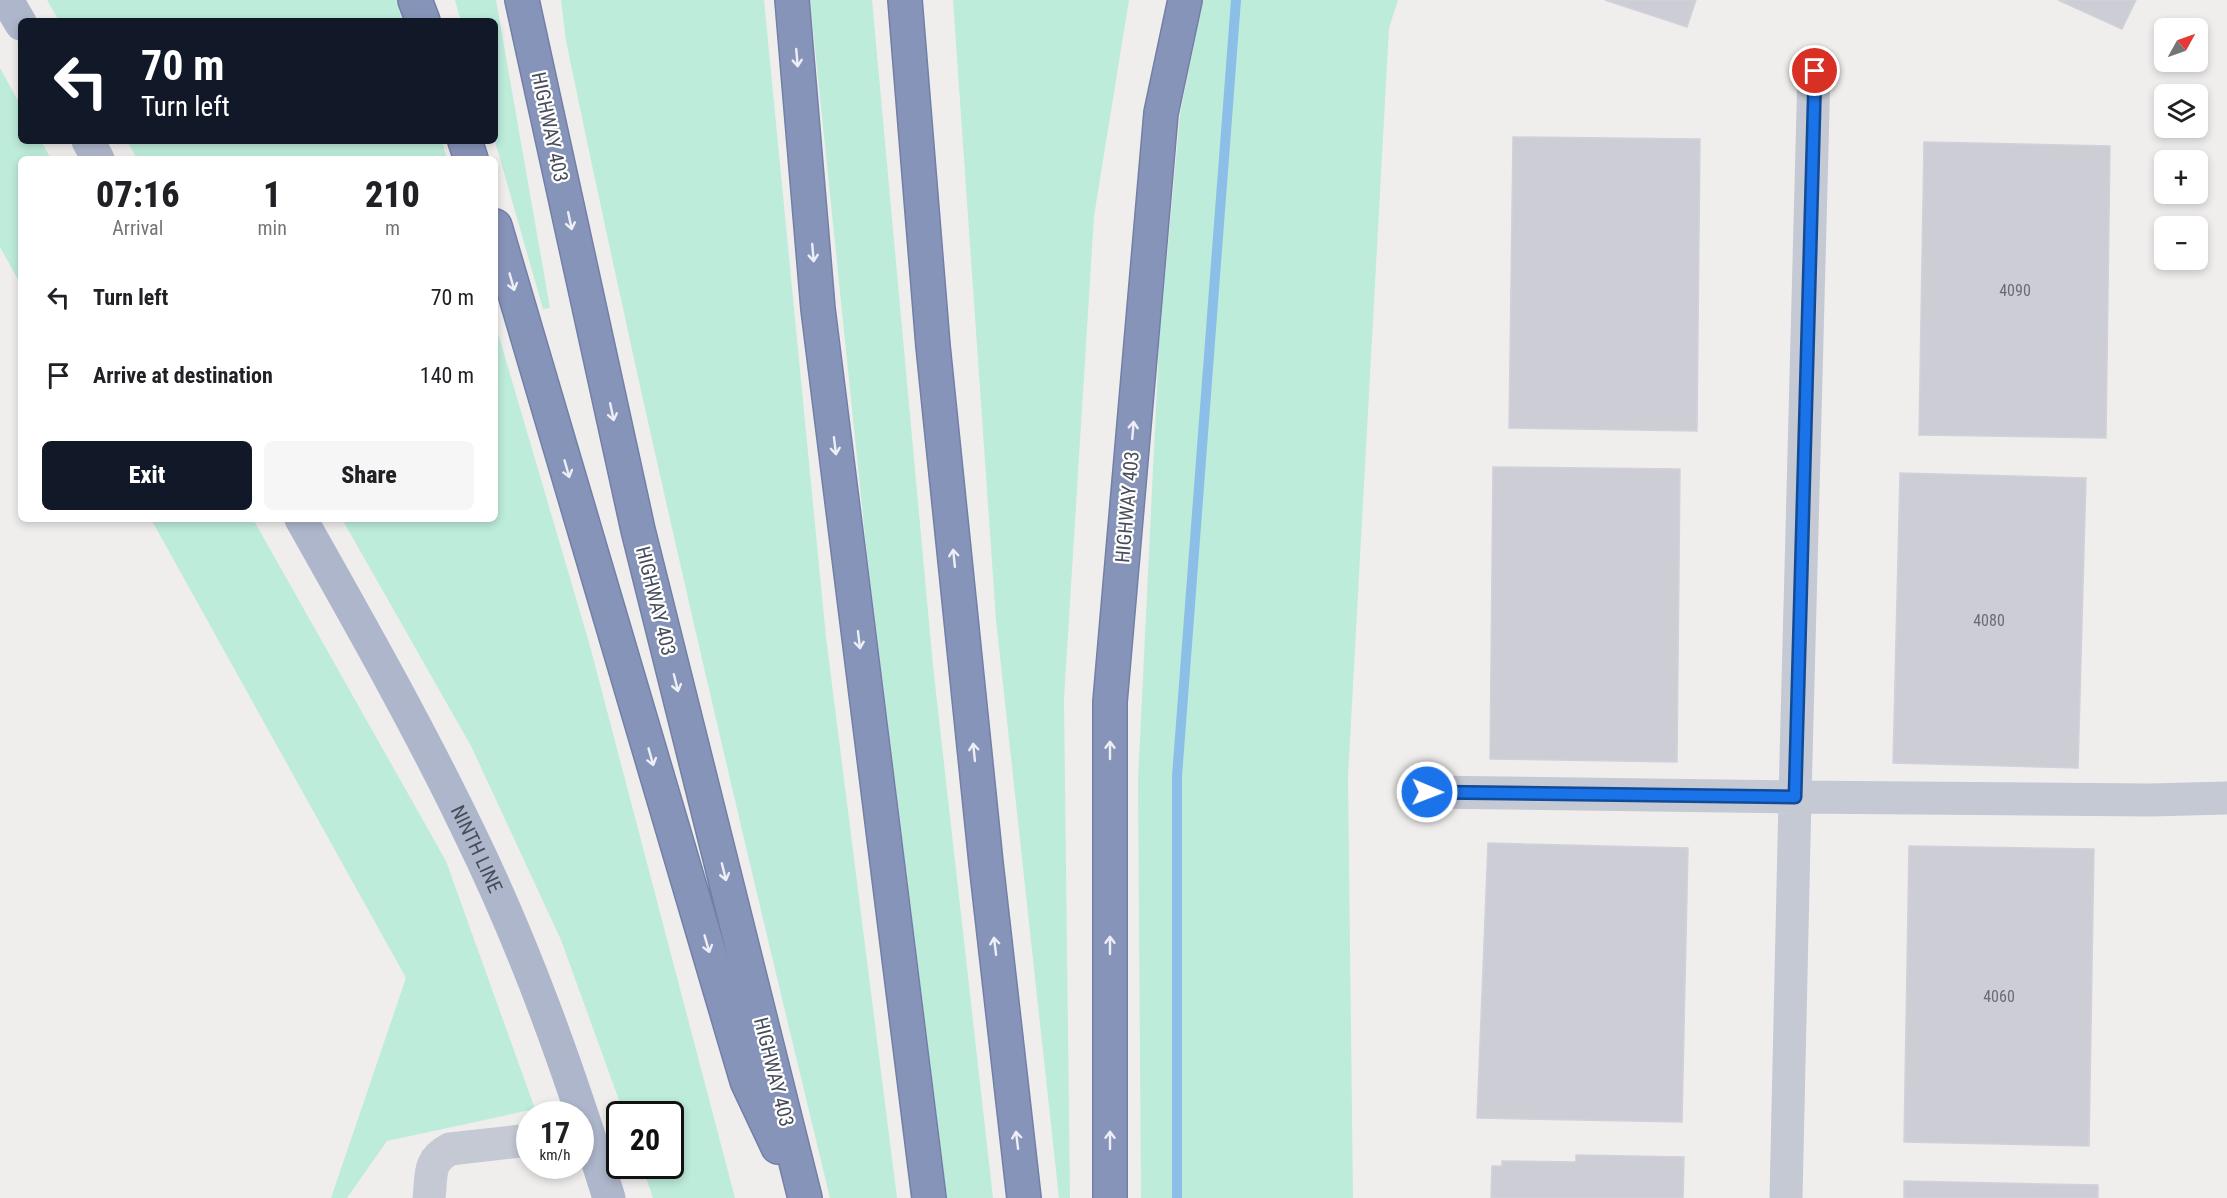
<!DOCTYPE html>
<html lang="en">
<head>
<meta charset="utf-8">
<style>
  body { margin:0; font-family:"Roboto Condensed",sans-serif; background:#f6f6f6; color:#202124; height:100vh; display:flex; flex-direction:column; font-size:22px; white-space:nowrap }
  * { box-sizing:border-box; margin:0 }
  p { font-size:20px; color:#757577 }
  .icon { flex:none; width:33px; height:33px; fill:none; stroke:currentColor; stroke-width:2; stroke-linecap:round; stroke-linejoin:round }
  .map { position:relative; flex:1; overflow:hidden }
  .panel { position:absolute; left:18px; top:156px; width:480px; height:366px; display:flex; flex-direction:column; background:#fff; border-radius:9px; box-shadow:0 3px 9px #0003 }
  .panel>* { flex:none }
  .banner { position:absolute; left:18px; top:18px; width:480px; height:126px; border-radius:9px; box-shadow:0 3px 9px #0003; background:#111827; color:#fff; overflow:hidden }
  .needle { width:39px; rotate:50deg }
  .fabs { position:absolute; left:2154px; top:18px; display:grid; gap:12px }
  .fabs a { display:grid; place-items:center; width:54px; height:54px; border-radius:9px; background:#fff; box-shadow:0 3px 9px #0003; font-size:30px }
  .speed { position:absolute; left:516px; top:1101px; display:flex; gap:12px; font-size:30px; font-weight:700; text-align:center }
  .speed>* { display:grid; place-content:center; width:78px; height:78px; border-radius:50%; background:#fff; box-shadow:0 3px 9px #0003; line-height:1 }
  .speed small { font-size:15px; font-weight:400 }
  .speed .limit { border:3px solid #111; border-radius:9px; background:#fff; color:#111 }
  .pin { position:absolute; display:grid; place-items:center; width:51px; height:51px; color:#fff; margin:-26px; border:3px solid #fff; border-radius:50%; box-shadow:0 2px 6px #0007 }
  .me { position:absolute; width:66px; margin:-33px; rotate:91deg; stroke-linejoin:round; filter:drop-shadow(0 0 4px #0008) }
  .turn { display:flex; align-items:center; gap:21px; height:126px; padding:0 24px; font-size:27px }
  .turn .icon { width:78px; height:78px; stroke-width:2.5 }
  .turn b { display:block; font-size:42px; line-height:51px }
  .eta { display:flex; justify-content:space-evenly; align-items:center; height:102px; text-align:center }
  .eta b { font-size:36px; font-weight:800; line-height:42px }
  .cta { display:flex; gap:12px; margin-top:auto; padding:12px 24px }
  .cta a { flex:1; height:69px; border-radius:9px; background:#111827; color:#fff; font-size:24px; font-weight:800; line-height:69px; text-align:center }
  .cta a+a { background:#f6f6f6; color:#202124 }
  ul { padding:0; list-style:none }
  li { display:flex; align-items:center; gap:18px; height:78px; padding:0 24px }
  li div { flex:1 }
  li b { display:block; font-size:22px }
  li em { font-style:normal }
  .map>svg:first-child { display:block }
  .green { fill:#bdecda }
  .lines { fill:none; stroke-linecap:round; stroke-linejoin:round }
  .stream { stroke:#8cbfe7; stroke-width:10 }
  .building { fill:#cdced5; stroke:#d1d2d9; stroke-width:1.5 }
  .highway-casing { stroke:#727fa6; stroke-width:36 }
  .minor { stroke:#c4c9d4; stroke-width:33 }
  .major { stroke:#aeb6cb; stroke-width:33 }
  .highway { stroke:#8794ba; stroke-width:33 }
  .oneway { stroke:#edeff5 }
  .route-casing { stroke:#114b97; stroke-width:15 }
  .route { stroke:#1a73e8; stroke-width:10 }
  .labels { text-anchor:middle; stroke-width:4.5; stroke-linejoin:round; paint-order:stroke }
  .number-label { font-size:16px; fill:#686c79 }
  .street-label { font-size:20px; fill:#464c5a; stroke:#fff }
</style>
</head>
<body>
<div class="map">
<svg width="2227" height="1198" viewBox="0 0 2227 1198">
  <rect width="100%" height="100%" fill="#f0eeed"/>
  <path class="green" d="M47,0H401L407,21H59Z
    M455,0H496L550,308L543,309L495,141V21H461Z
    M561,0H764L826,637L897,1198H830C737,813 646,429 566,41Z
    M810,0H872L933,666L993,1198H947L867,555Z
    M953,0H1129L1094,216L1064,698L1070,1198H1059L996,620Z
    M1203,0H1398L1389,28L1348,777L1353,1198H1141L1138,781L1159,344L1180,114Z
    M0,68L21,106V141H41L51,159H21V285L0,247Z
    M127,141H442L447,159H137Z
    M495,323L590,646L735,1198H653L642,1166H670V1114H624L561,940L471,746L342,519H495Z
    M151,519H253L446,861L535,1109L387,1141L347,1198H331L406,978Z"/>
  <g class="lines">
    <path class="stream" d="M1177,1198V776L1236,0"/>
  </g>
  <path class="building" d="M1605,0H1696L1687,27Z
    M2058,0H2136L2122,29Z
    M1513,137L1700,139L1697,431L1509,428Z
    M1924,142L2110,146L2106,438L1919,435Z
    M1493,467L1680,469L1677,762L1490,759Z
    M1900,473L2086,478L2078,768L1893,763Z
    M1488,843L1688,848L1682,1122L1477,1118Z
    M1909,846L2094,849L2089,1146L1904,1142Z
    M1576,1155L1684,1157L1683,1198H1491L1492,1166H1502V1161L1576,1162Z
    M1904,1181L2098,1185V1198H1904Z"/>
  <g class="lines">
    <defs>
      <path id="highway" d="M415,0L423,21
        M522,0L638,530L805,1198
        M792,0L818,309L929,1198
        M905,0L933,346L986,863L1024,1198
        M465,141L471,159
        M495,226L747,1081L778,1147
        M1110,1198V702L1161,113L1185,0"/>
    </defs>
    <use href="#highway" class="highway-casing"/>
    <path class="minor" d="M1814,71L1795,797L2151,800L2227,798
      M1427,792L1795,797L1786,1198
      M429,1198C432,1175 427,1161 450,1149L530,1140"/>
    <g class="major">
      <path d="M7,0L21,24"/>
      <path d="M88,141L98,159"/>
      <path id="s1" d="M301,519C359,622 417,724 468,830C526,948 570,1073 609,1198"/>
    </g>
    <use href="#highway" class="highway"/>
  </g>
  <defs><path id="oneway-shaft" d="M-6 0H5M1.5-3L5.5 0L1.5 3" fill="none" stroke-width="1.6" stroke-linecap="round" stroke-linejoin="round" transform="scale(1.5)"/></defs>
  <g class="oneway">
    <use href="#oneway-shaft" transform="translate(797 58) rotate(85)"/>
    <use href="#oneway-shaft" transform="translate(570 221) rotate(78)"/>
    <use href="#oneway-shaft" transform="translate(813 253) rotate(85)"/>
    <use href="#oneway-shaft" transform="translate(512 282) rotate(74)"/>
    <use href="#oneway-shaft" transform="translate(612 412) rotate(78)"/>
    <use href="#oneway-shaft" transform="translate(1133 430) rotate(-85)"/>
    <use href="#oneway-shaft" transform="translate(835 446) rotate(83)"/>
    <use href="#oneway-shaft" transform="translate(567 469) rotate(74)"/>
    <use href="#oneway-shaft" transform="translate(954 558) rotate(-96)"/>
    <use href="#oneway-shaft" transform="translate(859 640) rotate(83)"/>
    <use href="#oneway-shaft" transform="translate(676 683) rotate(76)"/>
    <use href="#oneway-shaft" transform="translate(1110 750) rotate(-90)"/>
    <use href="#oneway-shaft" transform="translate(974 752) rotate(-96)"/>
    <use href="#oneway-shaft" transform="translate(651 757) rotate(74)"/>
    <use href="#oneway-shaft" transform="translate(724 872) rotate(76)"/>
    <use href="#oneway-shaft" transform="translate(707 944) rotate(74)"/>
    <use href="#oneway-shaft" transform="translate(1110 945) rotate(-90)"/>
    <use href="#oneway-shaft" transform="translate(995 946) rotate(-97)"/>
    <use href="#oneway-shaft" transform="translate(1017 1140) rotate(-97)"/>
    <use href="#oneway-shaft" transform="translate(1110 1140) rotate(-90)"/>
  </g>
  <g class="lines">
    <defs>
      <path id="route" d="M1427,792L1795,797L1815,71"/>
    </defs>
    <use href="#route" class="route-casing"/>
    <use href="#route" class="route"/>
  </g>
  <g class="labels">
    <g class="number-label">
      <text x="2015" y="296">4090</text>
      <text x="1989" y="626">4080</text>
      <text x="1999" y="1002">4060</text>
    </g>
    <g class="street-label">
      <text transform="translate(550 127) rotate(78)" y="7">HIGHWAY 403</text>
      <text transform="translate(1127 507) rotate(-85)" y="7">HIGHWAY 403</text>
      <text transform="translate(656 601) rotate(76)" y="7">HIGHWAY 403</text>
      <text dy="7" stroke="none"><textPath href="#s1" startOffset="374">NINTH LINE</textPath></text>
      <text transform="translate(774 1072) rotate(76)" y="7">HIGHWAY 403</text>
    </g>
  </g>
</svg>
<div class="fabs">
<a><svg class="needle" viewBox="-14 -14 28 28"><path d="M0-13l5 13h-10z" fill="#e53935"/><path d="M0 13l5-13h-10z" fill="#757577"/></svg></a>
<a><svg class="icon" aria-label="layers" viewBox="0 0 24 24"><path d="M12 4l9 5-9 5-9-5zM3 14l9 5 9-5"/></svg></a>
<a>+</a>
<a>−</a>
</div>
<div class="speed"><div>17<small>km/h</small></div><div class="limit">20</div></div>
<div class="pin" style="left:1815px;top:71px;background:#d93025"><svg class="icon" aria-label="arrive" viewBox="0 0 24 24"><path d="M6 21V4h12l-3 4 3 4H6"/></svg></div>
<svg class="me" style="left:1427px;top:792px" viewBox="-20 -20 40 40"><circle r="17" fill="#1a73e8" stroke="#fff" stroke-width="3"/><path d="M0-11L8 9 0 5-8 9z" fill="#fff"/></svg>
<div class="banner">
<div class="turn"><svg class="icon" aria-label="left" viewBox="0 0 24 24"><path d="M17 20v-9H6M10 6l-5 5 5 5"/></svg><div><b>70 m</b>Turn left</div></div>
</div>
<section class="panel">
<div class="eta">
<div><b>07:16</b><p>Arrival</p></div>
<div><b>1</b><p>min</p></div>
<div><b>210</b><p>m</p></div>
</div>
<ul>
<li><svg class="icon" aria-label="left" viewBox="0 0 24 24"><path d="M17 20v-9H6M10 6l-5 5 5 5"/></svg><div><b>Turn left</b></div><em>70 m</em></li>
<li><svg class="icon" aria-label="arrive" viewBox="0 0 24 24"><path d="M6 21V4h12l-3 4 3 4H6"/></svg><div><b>Arrive at destination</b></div><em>140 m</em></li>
</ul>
<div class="cta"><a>Exit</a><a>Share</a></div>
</section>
</div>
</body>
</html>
